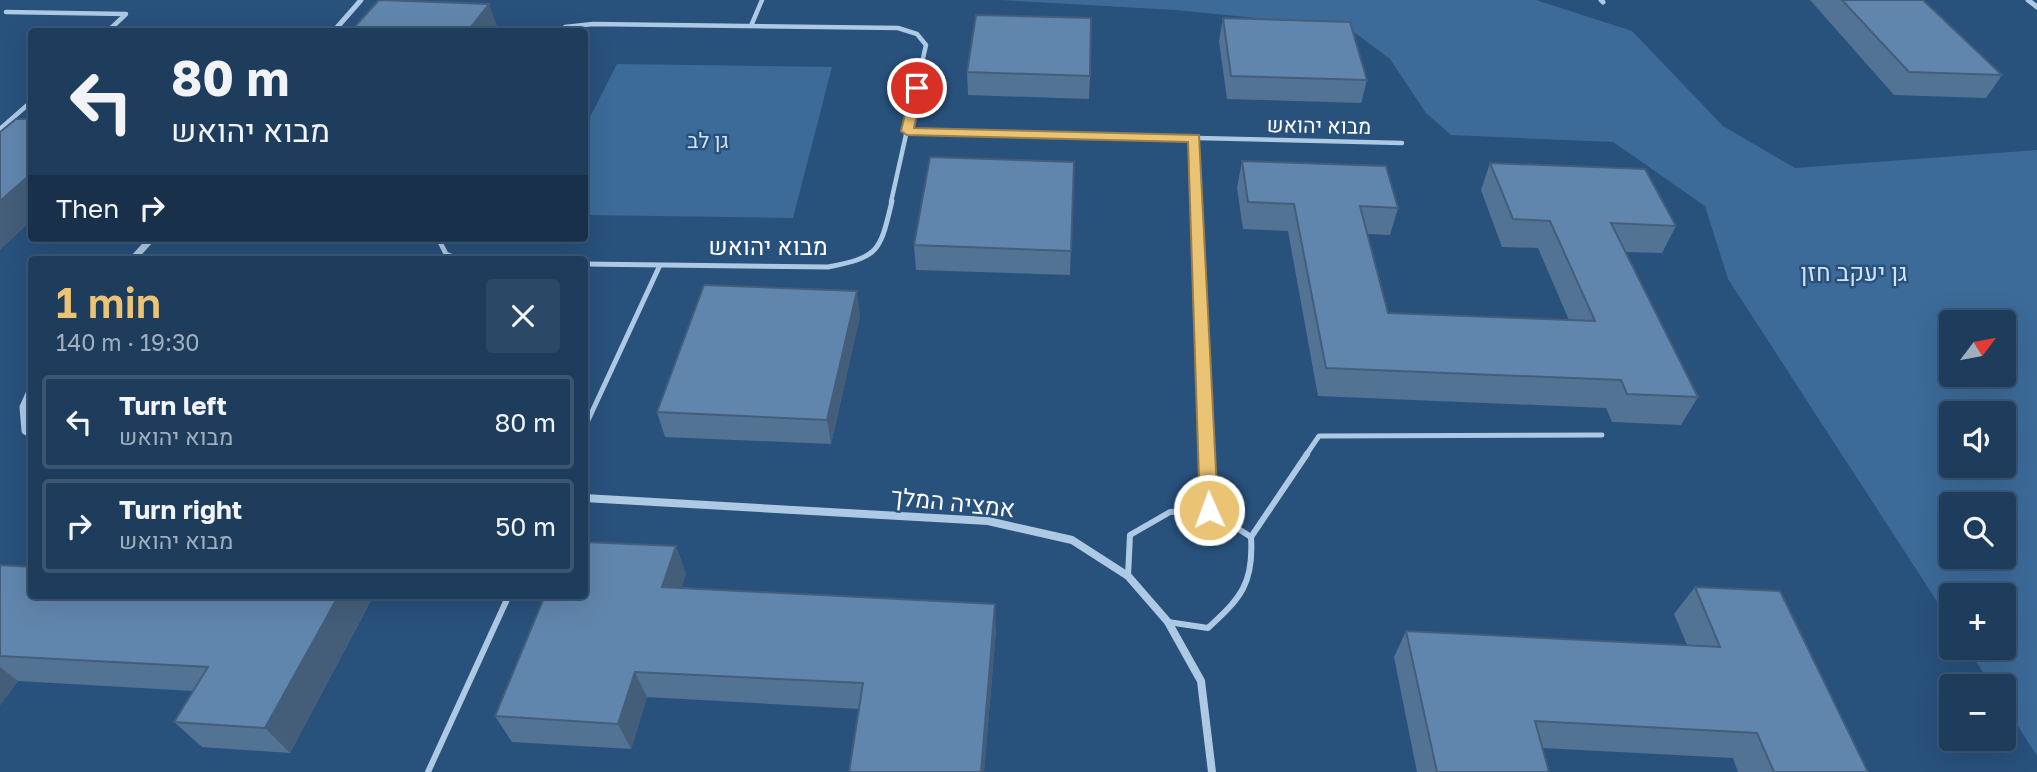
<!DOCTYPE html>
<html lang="en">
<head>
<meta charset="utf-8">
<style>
  body { margin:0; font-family:"Golos Text",Heebo,sans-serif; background:#2b4866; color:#f1f3f6; height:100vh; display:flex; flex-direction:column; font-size:26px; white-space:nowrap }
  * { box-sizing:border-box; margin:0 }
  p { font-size:23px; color:#a1aebc }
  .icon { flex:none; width:38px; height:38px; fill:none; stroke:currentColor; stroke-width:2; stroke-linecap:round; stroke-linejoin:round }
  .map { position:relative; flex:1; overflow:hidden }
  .sheet { position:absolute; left:28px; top:256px; width:560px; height:343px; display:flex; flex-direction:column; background:#1e3d5d; border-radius:7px; box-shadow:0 7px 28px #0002,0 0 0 2px #3c5672 }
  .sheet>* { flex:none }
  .guide { position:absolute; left:28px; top:28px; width:560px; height:214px; border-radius:7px; box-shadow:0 7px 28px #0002,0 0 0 2px #3c5672; background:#1e3d5d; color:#f1f3f6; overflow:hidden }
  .needle { width:46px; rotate:58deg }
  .fabs { position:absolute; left:1939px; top:310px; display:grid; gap:14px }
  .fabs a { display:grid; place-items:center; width:77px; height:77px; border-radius:7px; background:#1e3d5d; box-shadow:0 7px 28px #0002,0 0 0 2px #3c5672; font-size:35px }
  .pin { position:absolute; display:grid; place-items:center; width:60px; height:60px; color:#fff; margin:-30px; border:4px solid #fff; border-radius:50%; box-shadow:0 2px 7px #0007 }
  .me { position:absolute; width:77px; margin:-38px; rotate:358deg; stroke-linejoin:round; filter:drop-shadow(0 0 5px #0008) }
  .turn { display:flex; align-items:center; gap:24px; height:147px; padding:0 28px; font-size:32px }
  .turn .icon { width:91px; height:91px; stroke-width:2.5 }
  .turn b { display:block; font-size:49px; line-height:60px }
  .then { display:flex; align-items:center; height:66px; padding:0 28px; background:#0003; gap:14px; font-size:26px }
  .round { display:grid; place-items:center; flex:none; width:74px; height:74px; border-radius:7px; background:#2b4866 }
  .overview { display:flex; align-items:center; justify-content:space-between; height:119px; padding:0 28px }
  h1 { font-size:42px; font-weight:600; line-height:52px; color:#ebc374 }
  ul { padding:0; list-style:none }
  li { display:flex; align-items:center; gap:21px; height:94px; margin:0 14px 10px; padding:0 14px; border:4px solid #3c5672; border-radius:7px }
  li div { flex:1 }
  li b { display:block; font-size:26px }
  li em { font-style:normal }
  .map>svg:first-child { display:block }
  .green { fill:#3c6b99; fill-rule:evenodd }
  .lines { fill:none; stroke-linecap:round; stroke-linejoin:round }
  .lane-far2 { stroke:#adc9e4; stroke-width:4.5 }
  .lane-far1 { stroke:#adc9e4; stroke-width:5 }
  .lane { stroke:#adc9e4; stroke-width:6 }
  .street-far2 { stroke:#adc9e4; stroke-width:5 }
  .street-far1 { stroke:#adc9e4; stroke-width:7 }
  .street { stroke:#adc9e4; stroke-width:8 }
  .wall { fill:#537395 }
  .shaded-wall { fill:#445e79 }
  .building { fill:#6186ad; stroke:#445e79; stroke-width:2 }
  .route { fill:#ebc374; stroke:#997f4b; stroke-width:2 }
  .labels { text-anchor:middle; stroke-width:5; stroke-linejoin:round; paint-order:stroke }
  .far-street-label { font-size:21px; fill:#fff; stroke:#28517c }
  .far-park-label { font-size:21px; fill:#d0e2f4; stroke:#28517c }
  .street-label { font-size:24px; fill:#fff; stroke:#28517c }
  .park-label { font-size:24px; fill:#d0e2f4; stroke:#28517c }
</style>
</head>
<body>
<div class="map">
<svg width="2037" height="772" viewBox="0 0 2037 772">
  <rect width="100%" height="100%" fill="#28517c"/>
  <path class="green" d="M999,0H1536L1632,31L1723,126L1795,168L2037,150V756L2004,704V686H1992L1967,648H2004V595H1951V623L1728,279L1705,206L1613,142L1451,135L1426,113L1390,59L1347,27L1175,10ZM1951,322H2004V374H1951ZM1951,413H2004V466H1951ZM1951,504H2004V556H1951Z
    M617,64L832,67L793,218L585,215V127Z"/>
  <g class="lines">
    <path class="lane-far2" d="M6,12L126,14L107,32
      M751,26L762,0
      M558,32L565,27L593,24L898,28L917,34L926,45L891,202
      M0,129L32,101
      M907,131L1402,143
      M1194,138L1197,202"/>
    <path class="lane-far1" d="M1197,201L1207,455
      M438,238L446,254L458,259
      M584,264L828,267C880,257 880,251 892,201
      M584,429L660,265
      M1306,455L1319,436L1602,435"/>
    <path class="lane" d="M1207,454L1209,510
      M1251,537L1307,454
      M1128,576L1130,535L1170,512L1209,510L1251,537C1254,583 1241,598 1208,628L1168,622
      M428,772L509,595"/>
    <path class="street-far2" d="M1601,0L1603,2
      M2028,0L2037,7
      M333,32L361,0"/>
    <path class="street-far1" d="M133,259L152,238
      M32,387L23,407L25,431L32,435"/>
    <path class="street" d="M584,498L988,521L1072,540L1128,576L1168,622L1201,681L1212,772"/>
  </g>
  <path class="wall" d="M1810,0H1923L2002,75L1986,98L1894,95Z
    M1223,18L1367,80L1361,103L1227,99L1219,41Z
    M967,72L1090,76L1089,99L968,95Z
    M1242,161L1398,208L1390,235L1367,234L1388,313L1569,320L1538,248L1502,247L1481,190L1490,163L1676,226L1662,253L1625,252L1698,397L1681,425L1612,422L1606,408L1318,396L1288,231L1243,229L1237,188Z
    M1074,162L1070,275L916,270L914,245Z
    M321,238H357L356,239Z
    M860,316L831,444L665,437L657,412Z
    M676,546L686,574L681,588L996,630L984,772H849L859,709L647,697L631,749L512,742L495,716Z
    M0,565L374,595L290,753L202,747L174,722L193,691L18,681L0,705Z
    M1695,587L1868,772H1738L1733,758L1542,748L1549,772H1417L1394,657L1406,631L1687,645L1674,614Z"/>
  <path class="shaded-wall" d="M489,4L497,26L493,32H467Z
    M32,173V220L0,250V201Z
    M857,291L860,316L831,444L827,420Z
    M676,546L686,574L673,614L662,587Z
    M339,595H374L290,753L265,728Z
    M995,604L996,630L984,772H981Z
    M0,667L18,681L0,705Z
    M635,672L647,697L631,749L618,724Z"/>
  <path class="building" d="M379,0L489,4L467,32H350Z
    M1842,0H1923L2002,75L1909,72Z
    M976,15L1091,18L1090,76L967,72Z
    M1223,18L1350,22L1367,80L1231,76Z
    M16,119H32V173L0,201V132Z
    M930,157L1074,162L1071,251L914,245Z
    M1242,161L1386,166L1398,208L1360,206L1388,313L1595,321L1550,221L1513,219L1490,163L1645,169L1676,226L1611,223L1698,397L1627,394L1621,380L1326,368L1294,204L1248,202Z
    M704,285L857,291L827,420L657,412Z
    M584,542L676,546L662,587L995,604L981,772H849L863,683L635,672L618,724L495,716L545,595H584Z
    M0,565L32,567V595H339L265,728L174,722L208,667L0,656Z
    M1695,587L1780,591L1868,772H1774L1757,733L1535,721L1549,772H1437L1406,631L1720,647Z"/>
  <path class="route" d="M912,86L923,88L914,128L1199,135L1218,510L1215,515L1209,517L1200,510L1188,142L907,135L901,131Z"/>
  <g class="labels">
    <g class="far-street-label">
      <text transform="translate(1319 126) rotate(1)" y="7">מבוא יהואש</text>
    </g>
    <g class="far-park-label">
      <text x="708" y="148">גן לב</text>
    </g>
    <g class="street-label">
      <text x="768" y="255">מבוא יהואש</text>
      <text transform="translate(953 503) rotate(6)" y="8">אמציה המלך</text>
    </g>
    <g class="park-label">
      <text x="1854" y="281">גן יעקב חזן</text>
    </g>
  </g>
</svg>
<div class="fabs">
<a><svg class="needle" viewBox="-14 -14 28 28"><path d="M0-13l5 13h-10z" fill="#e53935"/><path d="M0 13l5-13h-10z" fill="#a1aebc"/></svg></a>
<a><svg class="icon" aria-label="sound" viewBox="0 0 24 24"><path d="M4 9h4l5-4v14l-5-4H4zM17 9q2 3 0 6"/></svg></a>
<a><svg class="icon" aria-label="search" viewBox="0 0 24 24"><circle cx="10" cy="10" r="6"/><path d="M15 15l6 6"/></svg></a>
<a>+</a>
<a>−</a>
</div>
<div class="pin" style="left:917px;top:88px;background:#d93025"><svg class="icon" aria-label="arrive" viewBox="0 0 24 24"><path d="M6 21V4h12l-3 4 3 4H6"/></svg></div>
<svg class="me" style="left:1209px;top:510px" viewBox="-20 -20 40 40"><circle r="17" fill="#ebc374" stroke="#fff" stroke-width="3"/><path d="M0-11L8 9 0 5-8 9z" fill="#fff"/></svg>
<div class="guide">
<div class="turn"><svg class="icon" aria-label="left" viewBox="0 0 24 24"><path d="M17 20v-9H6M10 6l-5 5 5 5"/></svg><div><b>80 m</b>מבוא יהואש</div></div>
<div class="then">Then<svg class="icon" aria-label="right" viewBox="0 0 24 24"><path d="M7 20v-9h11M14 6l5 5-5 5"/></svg></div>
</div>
<section class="sheet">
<div class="overview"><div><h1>1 min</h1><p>140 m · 19:30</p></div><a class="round"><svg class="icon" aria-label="close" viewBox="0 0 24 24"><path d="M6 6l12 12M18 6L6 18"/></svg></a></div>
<ul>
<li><svg class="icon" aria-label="left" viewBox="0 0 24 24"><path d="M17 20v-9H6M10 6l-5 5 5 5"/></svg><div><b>Turn left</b><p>מבוא יהואש</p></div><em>80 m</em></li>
<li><svg class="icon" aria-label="right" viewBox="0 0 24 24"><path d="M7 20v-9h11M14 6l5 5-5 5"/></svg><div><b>Turn right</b><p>מבוא יהואש</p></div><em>50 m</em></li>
</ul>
</section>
</div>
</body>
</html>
